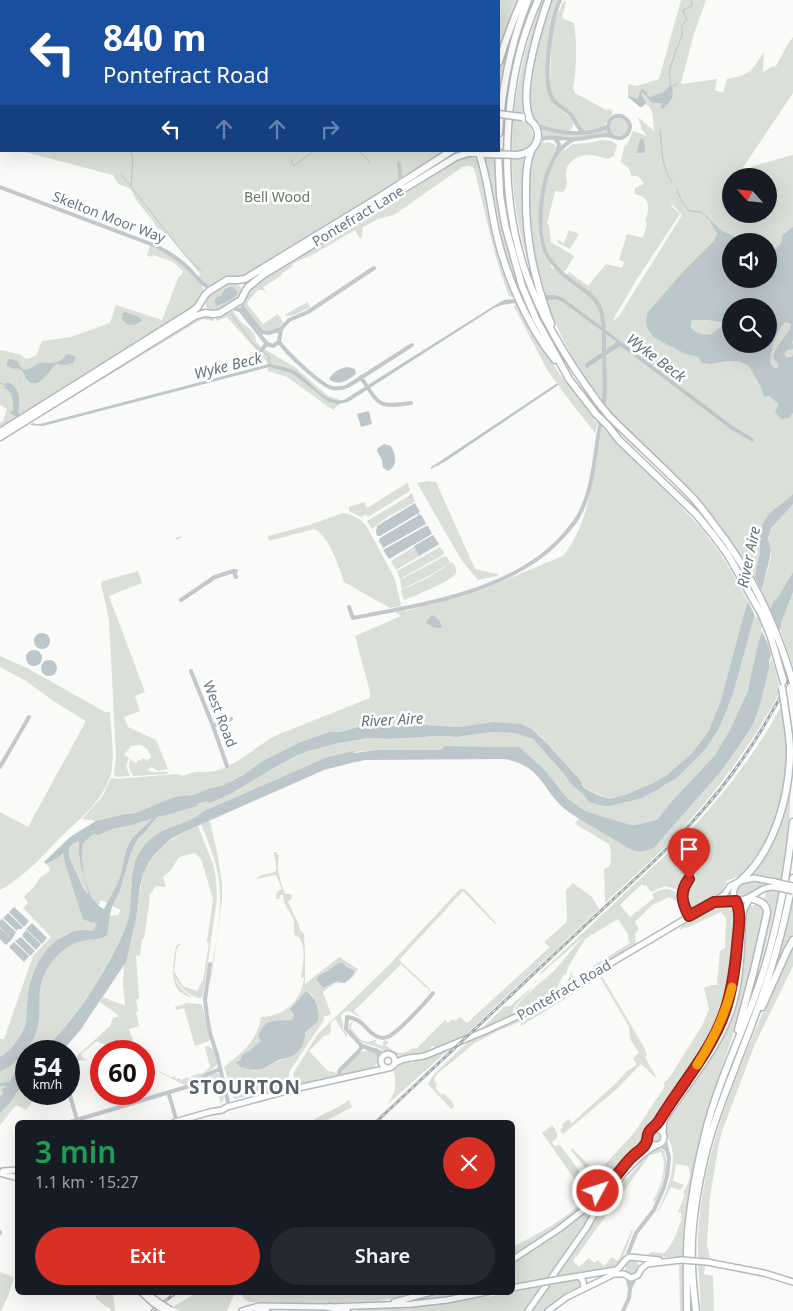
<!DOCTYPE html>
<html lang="en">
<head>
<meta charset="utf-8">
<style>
  body { margin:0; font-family:"Noto Sans",sans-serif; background:#242831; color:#f1f3f6; height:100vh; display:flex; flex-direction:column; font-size:19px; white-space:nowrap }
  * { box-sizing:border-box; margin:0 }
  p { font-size:16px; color:#9ea1a6 }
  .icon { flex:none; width:28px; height:28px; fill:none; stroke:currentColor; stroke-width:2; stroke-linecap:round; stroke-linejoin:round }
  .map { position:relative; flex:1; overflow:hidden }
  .sheet { position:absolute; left:15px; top:1120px; width:500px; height:175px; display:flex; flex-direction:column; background:#171b24; border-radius:8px; box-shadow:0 5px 20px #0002 }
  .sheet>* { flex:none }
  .hud { position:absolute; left:0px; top:0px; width:500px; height:152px; box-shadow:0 5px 20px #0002; background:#1a4fa0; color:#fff; overflow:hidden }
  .needle { width:32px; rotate:297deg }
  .buttons { position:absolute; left:722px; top:168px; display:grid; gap:10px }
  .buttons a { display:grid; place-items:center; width:55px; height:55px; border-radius:50%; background:#171b24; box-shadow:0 5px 20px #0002; font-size:25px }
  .speed { position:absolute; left:15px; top:1040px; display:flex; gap:10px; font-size:25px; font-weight:700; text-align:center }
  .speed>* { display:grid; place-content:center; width:65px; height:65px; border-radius:50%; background:#171b24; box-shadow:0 5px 20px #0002; line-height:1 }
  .speed small { font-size:12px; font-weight:400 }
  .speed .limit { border:8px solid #d22; background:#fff; color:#111 }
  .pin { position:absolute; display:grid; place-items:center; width:42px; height:42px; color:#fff; margin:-51px -21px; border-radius:50% 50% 50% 0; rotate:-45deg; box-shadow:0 0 5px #0007 }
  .pin .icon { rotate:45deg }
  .me { position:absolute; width:55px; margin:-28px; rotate:50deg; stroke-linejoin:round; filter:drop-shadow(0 0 4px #0008) }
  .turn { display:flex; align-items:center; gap:18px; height:105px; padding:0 20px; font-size:22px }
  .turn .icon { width:65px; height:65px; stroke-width:2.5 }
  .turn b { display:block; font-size:35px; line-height:42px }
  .lanes { display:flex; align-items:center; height:48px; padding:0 20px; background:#0003; justify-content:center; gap:25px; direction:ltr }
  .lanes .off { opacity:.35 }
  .round { display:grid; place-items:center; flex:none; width:52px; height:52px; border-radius:26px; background:#242831 }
  .headline { display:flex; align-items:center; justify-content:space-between; height:85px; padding:0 20px }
  h1 { font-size:30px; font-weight:600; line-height:38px; color:#1e9e55 }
  .cta { display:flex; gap:10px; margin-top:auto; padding:10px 20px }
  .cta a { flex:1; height:58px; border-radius:30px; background:#d93025; color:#fff; font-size:20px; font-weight:600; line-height:58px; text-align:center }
  .cta a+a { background:#242831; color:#f1f3f6 }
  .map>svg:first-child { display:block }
  .green { fill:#dadfd7; fill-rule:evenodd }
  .water { fill:#bbc7cb; fill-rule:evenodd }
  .pier { fill:#fafaf8 }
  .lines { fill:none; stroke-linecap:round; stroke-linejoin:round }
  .stream { stroke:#bbc7cb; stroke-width:1 }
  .major-casing { stroke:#b5babe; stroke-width:8 }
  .highway-casing { stroke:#b4b9bd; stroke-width:9 }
  .minor { stroke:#c3c8cc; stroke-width:4 }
  .major { stroke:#fff; stroke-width:5 }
  .highway { stroke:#fff; stroke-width:6 }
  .rail-casing { stroke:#a2aab0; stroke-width:3 }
  .rail { stroke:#fff; stroke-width:1; stroke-dasharray:4; stroke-linecap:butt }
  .major-bridge-casing { stroke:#b5babe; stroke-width:8; stroke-linecap:butt }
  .highway-bridge-casing { stroke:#b4b9bd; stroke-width:9; stroke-linecap:butt }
  .major-bridge { stroke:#fff; stroke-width:5 }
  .highway-bridge { stroke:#fff; stroke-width:6 }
  .route-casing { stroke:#8d1f18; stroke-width:12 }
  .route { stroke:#d93025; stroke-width:9 }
  .slow { stroke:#f59e0b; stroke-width:9 }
  .labels { text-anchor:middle; stroke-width:5; stroke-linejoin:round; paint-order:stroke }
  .park-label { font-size:14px; fill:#687a64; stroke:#fff }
  .street-label { font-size:14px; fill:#657683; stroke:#fff }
  .water-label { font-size:15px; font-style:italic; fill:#60757c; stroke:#fff }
  .district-label { font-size:19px; font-weight:bold; letter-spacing:1px; fill:#57646e; stroke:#fff }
</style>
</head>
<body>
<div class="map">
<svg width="793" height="1311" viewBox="0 0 793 1311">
  <rect width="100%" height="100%" fill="#fafaf8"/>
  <path class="green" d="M0,0H520L499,50V1H1V146H0Z
    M525,0L499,107V70L508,40Z
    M543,0H546L525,85L523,102L525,113L523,114L514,113C519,74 527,36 543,0Z
    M550,0H558C549,23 548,45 548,69C548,78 546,88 549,96C551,99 553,103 556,106C562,112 582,121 569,131C557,130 537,129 532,116C530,111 530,105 529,99H530C532,65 540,32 550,0Z
    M681,0H706L694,34L681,83L682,84L717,79L715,90L723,93L727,79C751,75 751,71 764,52L763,72L772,67L776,66L788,44L793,37V93L740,172L757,165L793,155V494L790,499L771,515L754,577L713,518L622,425L605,405L606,404C570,362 546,312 535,258C533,250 530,241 529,232C528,219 529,207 529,194C528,176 528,152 543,141L544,143L549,142L555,145L556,147H558C554,155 548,163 546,172C540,188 536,225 540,242C542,251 551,258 551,267L552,269L554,268L567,275L569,272L588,286L606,264L622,268L624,262L619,260L627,234L643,238L647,223L645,222C647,215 652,203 643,197C641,196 638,195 635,194V188L644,184C641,179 639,175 632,176L628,167L623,164L621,161L625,145H627L633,131L647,136L642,130L638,117L654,131C652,104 653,106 628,97V84L637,86L659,79ZM731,176H769V214H731ZM672,204L682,215L619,316L612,322L617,313L637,279L680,214L671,206ZM731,241H769V279H731ZM731,306H769V344H731Z
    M564,1L566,2L562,18L574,23C577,44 577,67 573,88L575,93L606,110L610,109L613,112C605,128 600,129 583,130L579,127L572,113L554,100L550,88L551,42L556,17Z
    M610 127a9 9 0 1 1 18 0a9 9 0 1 1-18 0Z
    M513,119C525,120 531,123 533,136H535C532,149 525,152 512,151Z
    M540,128C555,135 591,137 606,129L607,133L578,137L547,136L541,137Z
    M602,140L612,141L617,145L614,156L607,159C602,158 597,155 592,155C580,154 566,160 566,174C566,182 569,185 563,192L555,191L547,224L549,225L551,242L574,256L566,270L563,272C555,265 549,256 545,246C538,226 542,188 551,169C554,161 558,155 563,149L565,150L573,144L589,143Z
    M21,151H449L247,276L239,278L227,277L211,286L206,284L198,277L200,274L168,235L156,227L153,221L136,200L131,189L118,184L113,175Z
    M528,155L524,205L545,313C526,263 512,212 512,158Z
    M469,156L478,160L483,176L492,225L535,334L558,372L593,417V418L595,422H598L595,433L563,392L546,368L514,306H515V298L509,296C493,255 485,211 474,168C469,165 466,165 461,168L394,215L378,219L363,227L362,237L360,239L355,230L316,253L292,264L293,266L281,274V276L263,287L267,294L263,290H258L248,301V305L263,324L278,314L283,322L279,329L268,331L263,330L242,304L249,287L459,158Z
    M483,156L496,157C499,180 500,204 503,227C509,261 522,294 536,326L522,301L509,266L504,249L495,202Z
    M569,230L579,234L570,249L558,243L557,241L558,240L564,243Z
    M151,244L175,256L201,283L205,295L200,304L0,431V423L3,421L7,409L0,405V350L19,354L26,359L36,356L42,341L71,337L110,323L116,305L162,320L179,276H181L183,271L173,262L153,255L152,257L147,255Z
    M229,283C261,285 222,316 209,310C207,309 206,306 205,303L208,296Z
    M308,302L310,307C303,311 292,317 285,316L286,314Z
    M233,311L242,323L249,328L255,336L256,342L261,347L296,368L328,396L339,399V406H337L333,410L287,377L268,371L267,362L227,317L216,321V318Z
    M202,315L214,317V321L202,319L53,409L52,407L160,340L167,337L176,330Z
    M602,427L672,497L702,529L724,559L749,603L744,614L720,703L708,732L692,753L667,775L651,784L626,795L609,799L585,788L580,780L543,738L533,730L522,724L490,723L459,727L426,725L374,727L372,725H368L366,728L358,727L340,732H330L303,741L224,785L208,789L193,795L164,801L136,813L125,814L96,821L82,819L102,797L111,778L117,779L176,774L184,776C192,770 205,773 215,771C238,765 256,746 277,735L370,698V692L355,636L401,616L394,611L405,609L406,611L486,588L563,556C591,522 594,469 602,427Z
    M428,481L436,482L475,569L498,574V576L478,580L462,561L417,483Z
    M407,483H408L410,491L368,517L366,514L361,517L349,511V507L364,502L367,508Z
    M412,494L415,501L412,503L413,504H411L386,518L372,529L367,521Z
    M793,504V572L778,597L773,603L759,640L750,680L745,698L730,730L715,755L672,801L660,817L655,820L641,824L631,825L585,811L567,798L543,768L519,747L445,746L440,750H378L344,753L307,766L204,811C182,829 160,823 141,850C127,871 134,897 128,920C122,939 113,955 103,971C97,981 92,991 85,1001C76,1014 65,1026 54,1039V1041C51,1044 50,1048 47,1051H42L39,1048L36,1051H26V1061L13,1075L9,1082L4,1085L7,1087C3,1090 3,1093 0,1097V1072C18,1063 33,1046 38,1025C41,1011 38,996 41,982C46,966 60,948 76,942C85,939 94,939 103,938L109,922V916L118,915L121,910L101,900L99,905L96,902L94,903L90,900C89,895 86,893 84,889C82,885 81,881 79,877C74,867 68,861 69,850L72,845L76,842L86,840L95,834H100L113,829L132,825L151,818L171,814L197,806L199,803L232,793L274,768L303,753L339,743L368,738L389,739L440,736L457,737L490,732L515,733L533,739L564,774L571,784L581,792L589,802L603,806H611L642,798L666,785L682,773L705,750L717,732L724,717L733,694L761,589C765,578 770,566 771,555C772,544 765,539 771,528C776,519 786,511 793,504Z
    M343,513C354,515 361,519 367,527L394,577L401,604L400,606L390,608L344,582C339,567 329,535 314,529L269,541L268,536L309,525Z
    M433,535L439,544L396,570L391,561Z
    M440,547L444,552L443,555L400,579L397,571Z
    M445,556L448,558L450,563L427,577L402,589L400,580Z
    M452,562L456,568C456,570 456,571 456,573C452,581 414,596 404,600L401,590L428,578Z
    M138,571L142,583L109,596L145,692L135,696L140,711L124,717L128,727L156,740L168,769L158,771L152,767L147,770L151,772H169L166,774L133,776L129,767L130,759L136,763L139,760L141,761L142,758L144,759L147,761L148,759H150L151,757C149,749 142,742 133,746L132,745L124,755L129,758L126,766L130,776L116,777L114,775L116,756L109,619L101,584L103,581Z
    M793,592V666L780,629V623Z
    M0,656L27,668L105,712H110C111,731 115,756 111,774C108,783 104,791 99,798C89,812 75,823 64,834C44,854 25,877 0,890V812L28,827L86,721L55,702L26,681L0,667Z
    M771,657C774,667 779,679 779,690C779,698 768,713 764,720C743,755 719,787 692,818C666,849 634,875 605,903L604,869L610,866C611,859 612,852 609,844L575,824L579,818L632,850L644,851L654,848L722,770L747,734L754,722L761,701Z
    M782,705L787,739L786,777L778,815L769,837L755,861L743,874L727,881L721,893L695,910L689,908C684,900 685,890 690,883L693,885L696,882L693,879L696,875L693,872C688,877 684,887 678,890L665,886L651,892L646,885L644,886L642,884L620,905L630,917L654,898L652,894C660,890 667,886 675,892C679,895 680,898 680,903L669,897L652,905L635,922L639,929L635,934L636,945L584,976L583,975L594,968L593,966L630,943L628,939V934L618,919L585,939L570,964C568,968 567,970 566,975L564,974L557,987L560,990L563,986L565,987L571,974L570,973V971L573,975L571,976L574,977V980L572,982L541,1002L514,1015C515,1011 514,1010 516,1007C525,994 542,982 554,971C564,960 572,948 583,938V937L541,974L540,973C569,946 598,919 626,892C644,875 662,859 679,842C718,802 755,755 782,705Z
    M792,770L789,825L781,881L754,876L750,874L765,852Z
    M210,821L218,857L222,885V900L211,980L210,979C215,945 224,909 218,875C215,858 208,841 201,824Z
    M198,826L213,864L216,879L217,899L203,996L200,998C187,995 179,987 174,975C177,987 184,992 194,998C166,993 173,967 176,946L179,944H181L177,948L174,971L183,986L197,991L201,983L203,981L209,943L207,942L213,899L201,859L195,853L179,857L171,870L163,877L166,887L156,886L149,896L150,897L144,939H142L140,956L136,955L139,998L136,1000L138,1011L136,1012L139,1026L129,1029L136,1051H119L97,1041L81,1054L82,1057L87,1061C79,1059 74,1061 69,1067V1063L110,1026L113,1018L119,1016L100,1002L103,997L120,1004L125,1005L123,984L124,966L133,933L143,874C155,848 173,836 198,826Z
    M274,852H277V855H279C276,869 280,880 285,894H291L292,898L288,902L299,925L300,930L304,934L305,953V984L339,957L358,969L354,976L345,983H335L323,992L331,1014L327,1016H324V1020L322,1023L289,1072V1079L290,1084L288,1087L235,1099L233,1097L224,1067C241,1053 258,1041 261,1017C285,1016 301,1001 304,978L301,977C303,963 307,947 298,936L296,937C292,931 295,927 294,921C291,911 283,906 283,895H280L279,899H276L277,892L282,889L276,875L256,879C262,872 273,875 276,870C277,866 274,857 274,852ZM345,967L354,970L338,981L323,988L316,979C324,968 332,969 345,967ZM306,991L313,996L314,1002L318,1007L313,1026C303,1033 298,1046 292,1056C278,1060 269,1067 254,1071L236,1062C246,1057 252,1047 262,1041L258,1035C267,1017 274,1021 292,1020L294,1014L291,1009Z
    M62,853H63L65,864L83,918L93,923L94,922L97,925L92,931C80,929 69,931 60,938L28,995L26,1023L24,1028L15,1045L0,1057V1039H4L33,956L51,937L23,908L28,903L24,896C27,894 31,890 34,887C40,878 39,877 49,872L50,868L46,864L58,858Z
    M753,880L763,882V886L748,897L740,899L737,898L736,893C738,883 744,883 753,880Z
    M573,883L592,897L599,909L463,1037L435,1049L434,1046L431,1047V1050C422,1053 414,1057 404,1056C393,1055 384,1050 374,1046C370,1045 366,1044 362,1042C355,1039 340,1023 356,1021L352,1023L351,1028C360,1040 363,1045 377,1039L375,1043L382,1046L384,1040L387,1041L388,1043L386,1045C394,1054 405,1056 414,1047L416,1049L445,1020L448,1023L453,1019L455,1021L460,1017L467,1023L550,947L544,942L567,922L566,890Z
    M460,889H465L496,923L495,924L463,891L399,960L430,989L429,993L428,991L429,990L426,987H425L401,964L354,1011L362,1018L349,1011C344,1011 342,1013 341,1017L343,1023V1029L347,1034V1038L335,1019L330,1024L331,1029L330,1034L324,1036L309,1051L328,1071L334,1072L338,1075L337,1077L298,1085L296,1084L293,1074L317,1035L390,964Z
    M770,890L779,892L761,962L751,992L750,991L769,914L763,901L766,893Z
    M793,899V938L767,994L784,937Z
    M717,904C726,903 734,904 736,915C734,944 733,973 725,1002C714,1040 688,1072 666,1104C662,1110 660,1119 655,1124C652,1127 649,1128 646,1132L645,1142L611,1179L601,1183L596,1182L571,1150L572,1148L597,1173L634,1133L665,1086L663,1084L669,1078L702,1026L709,1009L704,988L711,985H717L720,951L725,948L726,918L721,912L689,927L683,928L682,930L680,929L682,925Z
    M758,904L765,910L764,918L740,1013L716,1086L700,1139L687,1210L683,1257H646L651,1252L664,1253C673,1246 677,1230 682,1219L680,1218L682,1214L678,1212L685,1194L683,1193C687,1185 693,1175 688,1166L676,1164L673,1181L684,1185L680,1190L671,1187L658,1212H657C666,1194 673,1176 673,1156C673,1148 669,1141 667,1133C665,1122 675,1110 680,1101V1100L723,1033L743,961L745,937V912L750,906Z
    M793,946V966L755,1044L722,1131L718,1149L710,1196L707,1244L710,1259L698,1258C696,1177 726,1100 757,1026C769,999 779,972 793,946Z
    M598,974L602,976L644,1047L647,1056L645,1057L656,1077H655L641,1064L617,1089L563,1134L560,1130L563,1127L562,1124L569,1119L572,1123L615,1084L627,1071L637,1065L633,1058L639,1053L630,1039L629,1027L600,977L521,1026L520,1024L551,1002Z
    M532,987C526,997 513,1003 512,1016L481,1029L505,1006H510Z
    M187,1003L200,1004L202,1005L210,1039L209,1041L195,1046L184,1008L176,1010L175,1007Z
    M533,1011L534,1013L519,1022L498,1031L475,1043L437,1074L434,1080L437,1086L435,1088L442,1095L444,1094L452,1101L454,1106L452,1109L450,1108L428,1084L434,1074L470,1040Z
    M454,1045L387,1105C397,1089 396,1088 394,1071C399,1064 402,1059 411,1063Z
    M208,1046L213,1049L217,1063L216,1066L194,1082L184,1085L144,1064V1058H145L147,1065L150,1064V1067L171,1077L175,1076L176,1079L180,1078L181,1081L183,1080V1079L188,1077L189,1079L192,1078L191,1076L201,1073L202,1074L210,1067L205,1047Z
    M369,1050L376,1053L379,1060C373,1073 356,1073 343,1076L341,1075V1071L360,1052Z
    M214,1073H218L220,1076L224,1099L221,1104L213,1077L193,1090L192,1087Z
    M26,1086V1094H38L26,1110L16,1105L0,1125V1113L10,1103L17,1092Z
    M349,1100L352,1107L324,1122H311C323,1113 337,1109 349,1100Z
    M552,1125C557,1132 561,1137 552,1142L554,1146L560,1145L593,1189L594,1196L592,1201L564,1223L513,1258V1247C539,1233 566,1220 587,1197L542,1133Z
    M650 1137a6 6 0 1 1 12 0a6 6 0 1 1-12 0Z
    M659,1148L664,1151C670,1167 661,1188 655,1202L652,1200L654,1199C661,1186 668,1166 661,1152L650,1155L573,1261L579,1267L589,1258L594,1263L598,1260L604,1266L612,1257L618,1261L631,1232L630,1231L632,1230L633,1231C627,1243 626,1258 615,1267L584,1274L582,1272L579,1275L554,1278L590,1226L601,1208L612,1202L615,1199L618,1185L629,1176L646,1156L653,1150Z
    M599,1201L601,1202L596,1207L589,1221L549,1279L513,1286L512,1262L554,1236Z
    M625 1267a7 7 0 1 1 14 0a7 7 0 1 1-14 0Z
    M679,1264L683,1265V1311H680Z
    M698,1265L705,1266L704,1274L713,1276L714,1311H701Z
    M0,1272L14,1277L8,1296L1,1311H0Z
    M576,1279L579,1281L581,1287L570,1291L558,1299L543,1311H530L549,1284Z
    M545,1285L526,1311H358L352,1309L353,1308C406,1310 459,1301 511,1293C521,1291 534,1287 545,1285Z
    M98,1293H113L115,1311H110L111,1309L105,1306L95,1297L98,1295Z
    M197,1293V1292L235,1293L227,1311H180L172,1307Z
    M241,1293H427L376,1301L329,1303L250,1302C244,1300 243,1298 241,1293Z
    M439,1293H478L412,1302V1300Z"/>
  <path class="water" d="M671,85C676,96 670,102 663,109L660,108L662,105L661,103H652L643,92L641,94L646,103L642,107H640L628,97L629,96L638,99L640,92L643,89L646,92L648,96L651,97C658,93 665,94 669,86Z
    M641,138H642L644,141L645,151L643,153H637L638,145Z
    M709,219L721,230L742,241H731V279H769V251C777,248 783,246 782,236L793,227V340L792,343L793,344V349L788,350L784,353L786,357H792L793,354V413L788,418L781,419L775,412L779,404L769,396L764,397L761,387L749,366L739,361H727L712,364L702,363L698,357L686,354L653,337L647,327L646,321L648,312L682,273L714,241L717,234ZM731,306H769V344H731ZM692,320H708L722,322L723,325C719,329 715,330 712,334C704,336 697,334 691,328V323ZM785,322L791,324C790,335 772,348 774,358C774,359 778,363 779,365L778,368H774L770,363C771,347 775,334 785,322Z
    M229,287H233L237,291V294C232,301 223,303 216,306L215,300L217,297L221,296L224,290Z
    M546,295H555L563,298L734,427L754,439L753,442L732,430L622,347L620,346L587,368L585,367V364L617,342L563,302L556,299L546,300Z
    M515,299V303L502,305L494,308L348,402L338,404L329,402L292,373L269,367L43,426L30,425L33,423L36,424H40L269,364C277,366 286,367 293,370C311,379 321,404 344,400L497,304L504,300Z
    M125,312L139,317L142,321L134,325L127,324L122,319L123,313Z
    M68,354L75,356V359L73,363L66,365L56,364C49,370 40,390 28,381C25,378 24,373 22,370L17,368L13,369L7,365V362L10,359L18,361C23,378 32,365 41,363C46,362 50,364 54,363C59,363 64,357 68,354Z
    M348,367L355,369L356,374C348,380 338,387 329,379C333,372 340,368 348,367Z
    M7,382C21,387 20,400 18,413L20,415L17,417L10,413L11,411H13C13,403 14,391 4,388Z
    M556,384H558L557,386L443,463L442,462L431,469V467L436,464Z
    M369,411L372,424L361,427L357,414Z
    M384,444L391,446C396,455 398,466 388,471L383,468L382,460L377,451L378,448Z
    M793,494V504L771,528L768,538L771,549L769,562L733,694L724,717L717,732L705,750L678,777L657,790L642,798L611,806H603L589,802L581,792L571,784L564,774L533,739L515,733L491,732L457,737L440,736L389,739L368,738L339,743L309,751L298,755L274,768L232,793L210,803L208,801L199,803L197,806L171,814L157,817L143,834L138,838L131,852L119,893C109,907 110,919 107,935C102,940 93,939 86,940C70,943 57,953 49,966C46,971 42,978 41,984C38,997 41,1012 38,1026C33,1046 18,1063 0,1072V1057C13,1049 21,1037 26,1023C27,1011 27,999 29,988C33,970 43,949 59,939C70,932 78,928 92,931L97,925L94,922L93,923L83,919L65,864L63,853L58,858L46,864L44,862L70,837L96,821L125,814L136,813L164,801L176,797L193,795L208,789L224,785L243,775L263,761L303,741L330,732H340L358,727L366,728L368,725H373L374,727L426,725L459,727L494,722L522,724L533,730L546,742L580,780L584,788L598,795L609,799L625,795L651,784L667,775L692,753L708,732L720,703L744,614C751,596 754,577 759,558C762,545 757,532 765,520C772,508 784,504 793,494ZM150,819H152C145,827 135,833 130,842C123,854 124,868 119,880C115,890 109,899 104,909L99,906L97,903L93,900L90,894L84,877L82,860V847L83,843L91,836L95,834L98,835L113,829L132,825ZM79,841C78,862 84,875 89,895C84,891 82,885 79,878C74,866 59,848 79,841Z
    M415,503L420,512L418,513L422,516L426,524L383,548L379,541L380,538L419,515L417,514L380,536H377L376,532L377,526Z
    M426,526H428L432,534L389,559L383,550Z
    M433,535L439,544L419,556L414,546Z
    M793,572V592L781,623V626L769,661V668L761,701L754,722L747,734L722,770L654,848C646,851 640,853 632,850C617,841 603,833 588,824C581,819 572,815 565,809C541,789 543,766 504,759L365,760L351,763L324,770L184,832L172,838L163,846L153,856L147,866L143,874L140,887L136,919L126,962L83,1026V1027L62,1051H47L54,1041V1039C65,1027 76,1014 85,1001C92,991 97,981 103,972C113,955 122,939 128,920C134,897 127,871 141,850C160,823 182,829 204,811L307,766L325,758L353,751H354V753L378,750H440L445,746L519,747L543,768L567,798L585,811L631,825L641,824L658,819L672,801L715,755L730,730L747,693L759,640L773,602L778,597Z
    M432,615C436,616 442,623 442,628C435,628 431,627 426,622Z
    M34 641a8 8 0 1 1 16 0a8 8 0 1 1-16 0Z
    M26 658a8 8 0 1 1 16 0a8 8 0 1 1-16 0Z
    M41 668a8 8 0 1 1 16 0a8 8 0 1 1-16 0Z
    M14,907L29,921L24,927L9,912Z
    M8,913L23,927L21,929H18L17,931L3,918Z
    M2,919L16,932L12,939L0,927V921Z
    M32,923L47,938L42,944L26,929Z
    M0,928L12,939L6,945L0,939Z
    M26,930L41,944L36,950L22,936Z
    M21,937L35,951L30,956L15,941Z
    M14,942L29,956L24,962L9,947Z
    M339,963H343L346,967L354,970C354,976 349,980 344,983L338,981L323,988L316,979C321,973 322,973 329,970C332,968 335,965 339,963Z
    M306,991C317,999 319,1008 318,1021L305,1033C305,1042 301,1052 292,1056C288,1058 282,1058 277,1061C265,1067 260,1073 245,1068C240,1067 239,1066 236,1062L240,1060L243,1054C251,1051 254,1046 261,1041L258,1035C267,1017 274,1021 292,1020L294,1014L290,1009Z
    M26,1061V1086L17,1092L10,1103L0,1113V1097L3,1093L2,1089L7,1086H0V1083L9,1082L13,1075Z"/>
  <path class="pier" d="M753,574L763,593L756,618L747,599Z
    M769,606L781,634L772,660L768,644L761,629Z"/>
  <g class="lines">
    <path class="stream" d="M75,0V1
      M424,0V1
      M474,1L476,0
      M671,85L669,72L675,53L682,36V25L687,20L683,10L692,6L691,0
      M671,87L677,84
      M660,130C662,148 661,167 672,183
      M131,151L133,160L131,187L185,255L201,271
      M359,151L370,162V164
      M291,159L293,165L294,166L314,151
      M121,174L130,185
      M677,190L683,204L690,211L701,212L709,219
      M231,314L251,341L259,350L269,356V361L271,365
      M20,382L21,381
      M0,383L6,385
      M437,466L444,461
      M410,498L411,494
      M176,539L181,537"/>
    <defs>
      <path id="major" d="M736,901C752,901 759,886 774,887
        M715,902L735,901
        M381 1061a7 7 0 1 1 14 0a7 7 0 1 1-14 0Z
        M394,1064C404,1056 416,1059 427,1055L485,1031L533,1009L714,902L725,894L730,886L740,881L754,878L775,882
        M175,1122L210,1112L222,1110L227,1107L294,1089L388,1068
        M648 1137a8 8 0 1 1 16 0a8 8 0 1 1-16 0Z
        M653,1129L705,1052L716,1032L724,1015L729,999L735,972L739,913C737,900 728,895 738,883
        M663,1131L664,1121L668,1114C691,1079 721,1047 733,1005C742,975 741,944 743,913L745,907L750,899
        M3,1171L18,1170
        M0,1173L18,1178
        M597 1193a8 8 0 1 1 16 0a8 8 0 1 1-16 0Z
        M604,1186C616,1178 622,1167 632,1157C638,1151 645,1148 648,1140
        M613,1191C616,1178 644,1151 657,1145
        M512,1260L559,1229L582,1211L595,1202L598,1195
        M707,1262L764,1273L793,1282
        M579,1276L583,1281L584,1288
        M561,1279L616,1270C622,1267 623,1260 630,1257L659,1260
        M512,1288L539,1283
        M141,1292L153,1303
        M145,1292L157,1301
        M394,1302L432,1292
        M256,1309L267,1311
        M242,1311L259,1306L329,1307L412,1304L447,1300L487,1292
        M528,1311L587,1227L597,1209L607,1201
        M548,1311L567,1297L614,1274H624L631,1278L638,1275L641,1269L647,1264L681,1260"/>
      <path id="highway" d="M538,0C519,43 511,83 508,129C501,238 533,314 597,401
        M499,62C505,41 513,20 522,0
        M531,121C529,116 527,111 527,106C523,80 539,26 548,0
        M499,133C502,88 511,42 528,0
        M532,149C526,162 526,177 526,191C525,239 534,279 551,324
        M498,151L500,195L505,225L522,286L536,319L569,379L596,414
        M479,153C488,179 490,205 496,232C506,276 527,325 555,360
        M517,155C537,153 546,133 529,119
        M609,416C637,444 666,470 693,498C700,506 706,514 712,522C748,567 773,618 790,673
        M608,426L619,440L696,514L714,536L728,555L762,615L771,637L784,683
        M0,432L191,312L197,308L205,295L208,292L227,280H238L245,279L381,196L451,151
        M0,437L195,316L205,313L213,314L220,313L241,300L247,288L263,275L456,157L468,153H479
        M740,881C774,852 790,795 790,751C790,734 786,717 784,701
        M762,1007L787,951L793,940
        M738,1030L754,970L767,913C767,903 759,901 750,898
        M329,1307L347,1311
        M687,1311C687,1284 686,1258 688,1231C691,1199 697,1166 705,1134C717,1084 742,1034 759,985C777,932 787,877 793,822
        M696,1311C694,1295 692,1278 692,1262C690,1224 700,1171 711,1134C724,1092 742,1052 757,1010C773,967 785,923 793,878"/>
    </defs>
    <use href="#major" class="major-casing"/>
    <use href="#highway" class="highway-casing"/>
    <path class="minor" d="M560,0C551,20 542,80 552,98C557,107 567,109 572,116C576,122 577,128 583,132
      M535,124C554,134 589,137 608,126
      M555,138L559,144L558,151
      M537,141C547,135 563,139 575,139C585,139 596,135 606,135C612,135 616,139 621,138C630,135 633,125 626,119C616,109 601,124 612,136
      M399,164L401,184
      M0,187L156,246C168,252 179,259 189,269C197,277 201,285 213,289
      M241,299L243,308L262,332L269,333L281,329
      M230,307L240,310L267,344L273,346L279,342L281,329L289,320L308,312L374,268
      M279,342C287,353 319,384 332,388C338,389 343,388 348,386L412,345
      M259,354L267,343
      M361,377C379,405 377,408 411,403
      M236,571H233L236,577
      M181,600L215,577L233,571
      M349,607L353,618C421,605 515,591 563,536C569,529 575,523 579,515C593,490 594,459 599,431C601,421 603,411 604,401C606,385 604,368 604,352C604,338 605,324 601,311C596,294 576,286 564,275C558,270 553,264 549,258C534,237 541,182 553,160C557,151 565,144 574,139
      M191,671L213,726L227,766
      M213,726L231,719
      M0,767L29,717
      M689,916C679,899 680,890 693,874
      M210,964L205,1000L207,1016L210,1033L217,1055L229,1106
      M376,1050L381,1061
      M388,1055L362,1046L346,1029L347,1017C366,1020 362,1028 376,1036C380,1038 383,1039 387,1037C397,1034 426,1002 433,993
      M340,1079L339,1073L340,1070L359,1051L362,1046
      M69,1092L77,1120
      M169,1095L177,1122
      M70,1122L193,1085L208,1074L220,1069
      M659,1144L667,1150
      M0,1233V1232
      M626,1259L636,1233L654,1210L664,1187L667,1176L669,1158L664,1136
      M627,1277L630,1288L636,1276
      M623,1311L629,1298L630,1288"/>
    <use href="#major" class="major"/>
    <use href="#highway" class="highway"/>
    <defs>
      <path id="rail" d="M376,1122C443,1059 510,996 577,933C619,893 664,855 702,811C739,769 769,722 793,672
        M152,1311L177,1292"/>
    </defs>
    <use href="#rail" class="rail-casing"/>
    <use href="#rail" class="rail"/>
    <defs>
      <path id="major-bridge" d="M775,882L793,886
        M774,887L793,891
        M681,1260L707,1262
        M539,1283L561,1279
        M157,1301L171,1310
        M153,1303L165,1311"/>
      <path id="highway-bridge" d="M499,114L522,117
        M485,154L517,155
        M597,401L609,416
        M596,414L608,426
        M790,673L793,683
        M782,688L784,701"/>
    </defs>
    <use href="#major-bridge" class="major-bridge-casing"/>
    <use href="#highway-bridge" class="highway-bridge-casing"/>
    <use href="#major-bridge" class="major-bridge"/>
    <use href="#highway-bridge" class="highway-bridge"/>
  </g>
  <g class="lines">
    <defs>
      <path id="route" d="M598,1191C601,1185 608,1184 613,1179C620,1172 625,1163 633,1156C636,1153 641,1150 644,1146C649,1141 646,1137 649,1132C651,1128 656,1126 659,1121C680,1086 710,1053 724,1014C732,992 735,969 737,946C738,932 742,914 736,901L714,902L689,916C682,903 679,892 689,879"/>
    </defs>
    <use href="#route" class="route-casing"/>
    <use href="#route" class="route"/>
    <path class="slow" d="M697,1065C713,1040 725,1016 732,987"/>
  </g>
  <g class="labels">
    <g class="park-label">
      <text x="277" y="202">Bell Wood</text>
    </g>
    <g class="street-label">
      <text transform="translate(358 216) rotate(-31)" y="5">Pontefract Lane</text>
      <text transform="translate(109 217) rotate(21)" y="5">Skelton Moor Way</text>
      <text transform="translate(220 714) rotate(69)" y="5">West Road</text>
      <text transform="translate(564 990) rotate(-30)" y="5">Pontefract Road</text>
    </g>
    <g class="water-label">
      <text transform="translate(656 358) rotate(37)" y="5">Wyke Beck</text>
      <text transform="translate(228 366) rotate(-14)" y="5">Wyke Beck</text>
      <text transform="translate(749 557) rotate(-78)" y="5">River Aire</text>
      <text transform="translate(392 720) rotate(-3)" y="5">River Aire</text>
    </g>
    <g class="district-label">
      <text x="245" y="1094">STOURTON</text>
    </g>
  </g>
</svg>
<div class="buttons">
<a><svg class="needle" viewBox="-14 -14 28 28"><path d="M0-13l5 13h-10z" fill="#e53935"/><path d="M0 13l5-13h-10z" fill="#9ea1a6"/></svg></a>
<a><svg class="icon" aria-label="sound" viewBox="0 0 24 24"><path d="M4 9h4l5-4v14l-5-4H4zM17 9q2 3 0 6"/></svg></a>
<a><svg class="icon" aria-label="search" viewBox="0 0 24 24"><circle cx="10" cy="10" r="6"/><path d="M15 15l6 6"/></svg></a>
</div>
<div class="speed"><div>54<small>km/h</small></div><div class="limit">60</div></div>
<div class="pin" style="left:689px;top:879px;background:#d93025"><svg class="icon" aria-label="arrive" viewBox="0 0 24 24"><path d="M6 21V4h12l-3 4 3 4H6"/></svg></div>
<svg class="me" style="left:598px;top:1191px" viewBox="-20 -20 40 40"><circle r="17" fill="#d93025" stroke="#fff" stroke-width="3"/><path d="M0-11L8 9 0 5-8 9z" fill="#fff"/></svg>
<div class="hud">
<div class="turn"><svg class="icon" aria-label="left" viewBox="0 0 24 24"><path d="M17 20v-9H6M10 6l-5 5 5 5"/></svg><div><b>840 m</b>Pontefract Road</div></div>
<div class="lanes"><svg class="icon" aria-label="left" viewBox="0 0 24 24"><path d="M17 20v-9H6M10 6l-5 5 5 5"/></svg><svg class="icon off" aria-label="ahead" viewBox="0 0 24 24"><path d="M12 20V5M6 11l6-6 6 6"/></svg><svg class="icon off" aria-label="ahead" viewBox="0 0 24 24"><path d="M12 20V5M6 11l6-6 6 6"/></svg><svg class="icon off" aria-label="right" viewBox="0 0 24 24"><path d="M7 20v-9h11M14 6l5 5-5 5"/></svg></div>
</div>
<section class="sheet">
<div class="headline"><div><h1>3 min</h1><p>1.1 km · 15:27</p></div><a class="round" style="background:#d93025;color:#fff"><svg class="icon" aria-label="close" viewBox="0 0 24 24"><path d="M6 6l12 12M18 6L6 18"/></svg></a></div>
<div class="cta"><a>Exit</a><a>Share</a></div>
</section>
</div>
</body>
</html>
